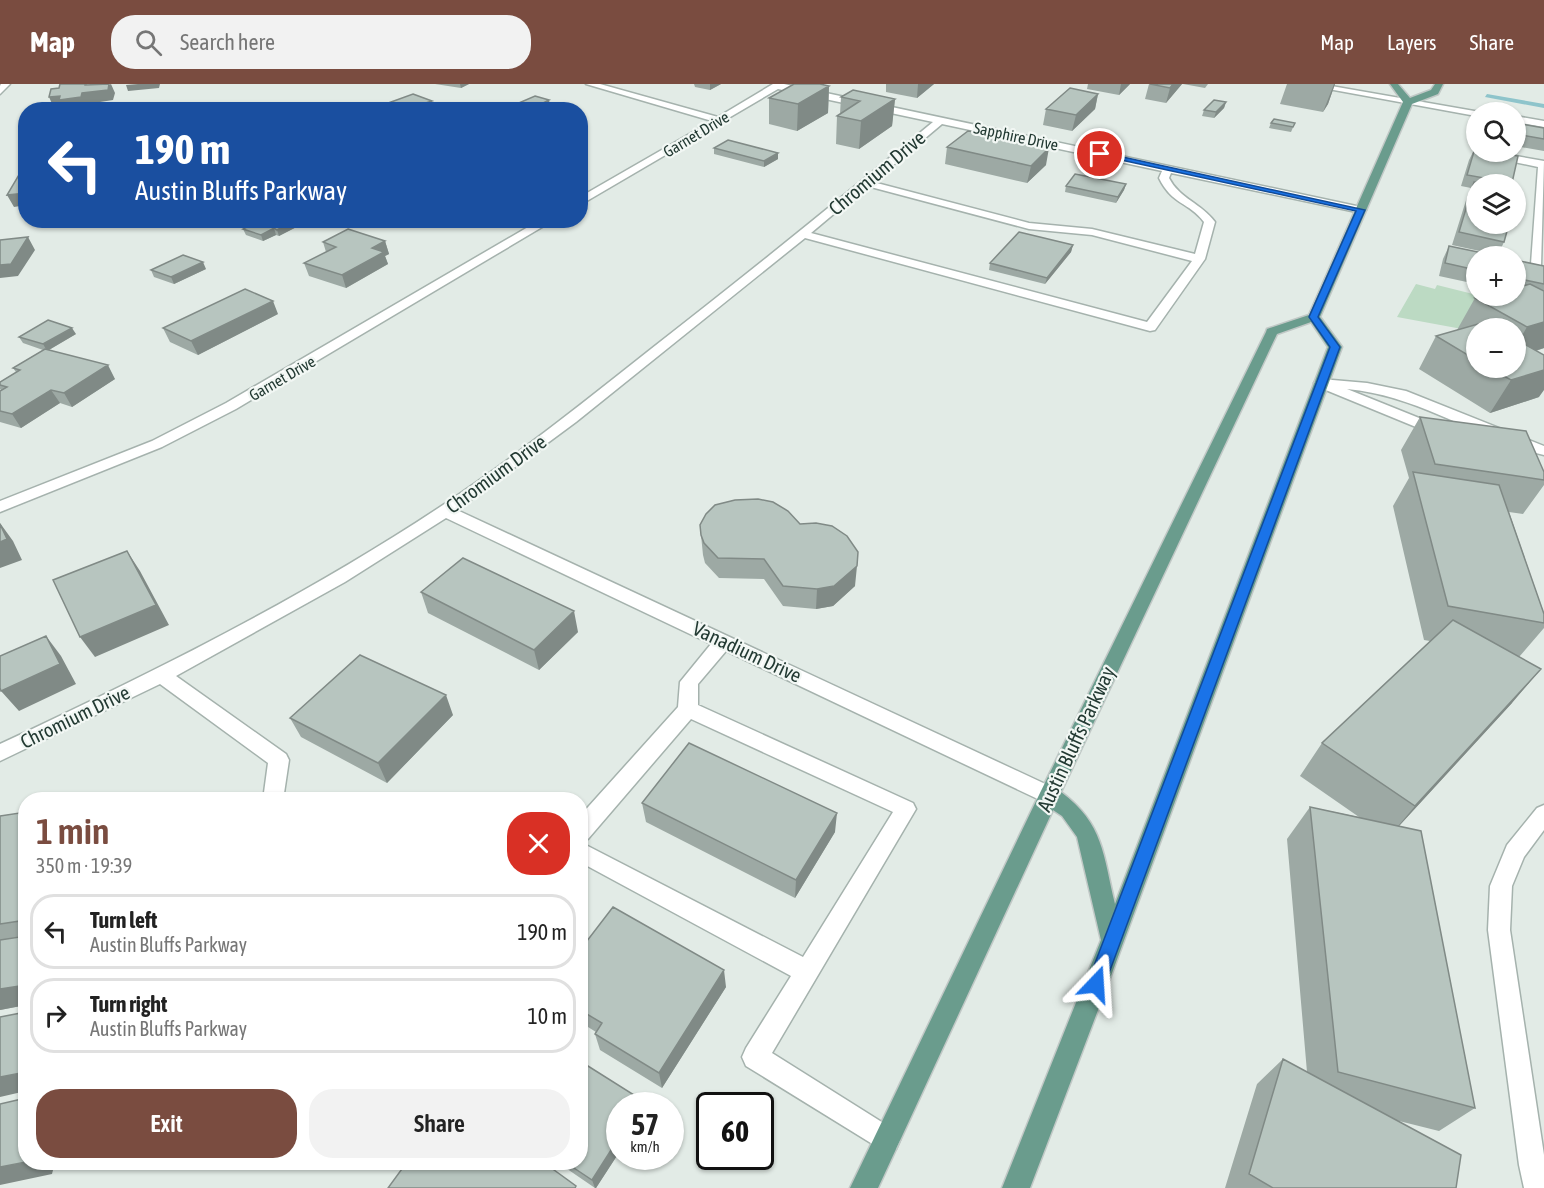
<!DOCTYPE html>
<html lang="en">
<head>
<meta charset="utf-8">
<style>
  body { margin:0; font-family:"Asap Condensed",sans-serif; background:#f2f2f2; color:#222; height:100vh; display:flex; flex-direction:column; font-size:22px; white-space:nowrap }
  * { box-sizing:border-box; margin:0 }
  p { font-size:20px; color:#767676 }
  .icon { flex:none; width:33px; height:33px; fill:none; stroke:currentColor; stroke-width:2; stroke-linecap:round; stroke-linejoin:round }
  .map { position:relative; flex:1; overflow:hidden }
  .panel { position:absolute; left:18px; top:708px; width:570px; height:378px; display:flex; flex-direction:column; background:#fff; border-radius:24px; box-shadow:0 2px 4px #0004 }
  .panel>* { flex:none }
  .guide { position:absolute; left:18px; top:18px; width:570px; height:126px; border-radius:24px; box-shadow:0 2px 4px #0004; background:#1a4fa0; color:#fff; overflow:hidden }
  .buttons { position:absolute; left:1466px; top:18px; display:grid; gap:12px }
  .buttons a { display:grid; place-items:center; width:60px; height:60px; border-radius:50%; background:#fff; box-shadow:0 2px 4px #0004; font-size:30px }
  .speed { position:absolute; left:606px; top:1008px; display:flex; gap:12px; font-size:30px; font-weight:700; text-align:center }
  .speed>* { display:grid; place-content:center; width:78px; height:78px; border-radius:50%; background:#fff; box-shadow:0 2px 4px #0004; line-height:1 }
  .speed small { font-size:15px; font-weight:400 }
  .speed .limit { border:3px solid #111; border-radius:9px; background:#fff; color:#111 }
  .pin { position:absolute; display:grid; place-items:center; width:51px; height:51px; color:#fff; margin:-26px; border:3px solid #fff; border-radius:50%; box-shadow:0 2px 6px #0007 }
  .me { position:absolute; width:66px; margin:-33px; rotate:20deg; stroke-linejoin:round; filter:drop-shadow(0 0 4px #0008) }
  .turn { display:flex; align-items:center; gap:21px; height:126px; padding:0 18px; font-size:27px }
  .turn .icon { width:78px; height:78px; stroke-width:2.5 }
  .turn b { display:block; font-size:42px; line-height:51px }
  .round { display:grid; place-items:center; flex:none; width:63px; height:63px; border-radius:24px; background:#f2f2f2 }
  .overview { display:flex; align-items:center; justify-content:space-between; height:102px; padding:0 18px }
  h1 { font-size:36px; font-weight:600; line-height:45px; color:#7a4c40 }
  .action { display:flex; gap:12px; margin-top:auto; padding:12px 18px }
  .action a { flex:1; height:69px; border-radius:24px; background:#7a4c40; color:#fff; font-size:24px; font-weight:600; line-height:69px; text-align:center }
  .action a+a { background:#f2f2f2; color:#222 }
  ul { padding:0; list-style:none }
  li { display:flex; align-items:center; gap:18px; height:75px; margin:0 12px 9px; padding:0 6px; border:3px solid #e0e0e0; border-radius:24px }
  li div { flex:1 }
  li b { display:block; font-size:22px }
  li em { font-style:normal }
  header { display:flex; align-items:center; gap:36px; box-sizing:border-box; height:84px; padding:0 30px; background:#7a4c40; color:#fff }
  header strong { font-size:28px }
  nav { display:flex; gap:33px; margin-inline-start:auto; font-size:21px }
  .search { width:420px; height:54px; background:#f2f2f2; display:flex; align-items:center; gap:15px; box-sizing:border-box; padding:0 21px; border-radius:24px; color:#767676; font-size:22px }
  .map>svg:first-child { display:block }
  .green { fill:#bcdac3 }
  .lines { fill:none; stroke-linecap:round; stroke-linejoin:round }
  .stream { fill:#8ec4cb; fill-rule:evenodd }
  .minor-casing { stroke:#a5b2ad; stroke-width:3 }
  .major-casing { stroke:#c1c8c6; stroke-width:3 }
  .minor { fill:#fff; fill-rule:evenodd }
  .major { fill:#6a9c8d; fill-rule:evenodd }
  .wall { fill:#9da9a4; fill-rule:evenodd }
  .shaded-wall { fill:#808a86 }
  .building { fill:#b7c5bf; stroke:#808a86; stroke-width:1.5 }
  .route { fill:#1a73e8; stroke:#114b97; stroke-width:1.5 }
  .labels { text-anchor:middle; stroke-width:4.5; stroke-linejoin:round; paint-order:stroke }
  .far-street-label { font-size:16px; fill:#233a33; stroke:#f2f7f4 }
  .street-label { font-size:20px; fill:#233a33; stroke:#f2f7f4 }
</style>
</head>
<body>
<header>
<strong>Map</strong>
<div class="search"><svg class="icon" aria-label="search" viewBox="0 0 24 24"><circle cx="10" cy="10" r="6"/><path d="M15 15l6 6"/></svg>Search here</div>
<nav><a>Map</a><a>Layers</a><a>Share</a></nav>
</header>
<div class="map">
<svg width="1544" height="1104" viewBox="0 0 1544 1104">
  <rect width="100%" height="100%" fill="#e2ebe6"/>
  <path class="green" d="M1416,200L1435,205L1437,201L1485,213L1462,245L1397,233Z"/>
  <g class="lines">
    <path class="stream" d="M1487,10L1544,20V24L1485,13Z"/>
    <defs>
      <path id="minor" d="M1,0H10L0,10V2Z
        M586,0H600L718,33L773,0H784L1361,123L1366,126L1361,129L1171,89L1169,94C1179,114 1202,120 1215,138L1205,175L1155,246L1150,247L805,154L576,338L457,426L1056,705L1059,711L1056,717L1049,720L1042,717L726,567L698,600V621L913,719L916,725L772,969L896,1047L900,1056L896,1065L887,1069L746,982L742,973L746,964L791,892L580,778V758L803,873L893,728L691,635L588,755L580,757V732L678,623L680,598L711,560L446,434L345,498L176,592L286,670L289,676L283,716H263L268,679L160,600L0,677V660C152,589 303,514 443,421C515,373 583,319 651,265C746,191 840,115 933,38L778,5L580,121V113L712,37ZM942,40L1162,87L1159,94C1172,121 1189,118 1204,138L1195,170L1092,145L1029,139L873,98ZM867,102L1029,145L1092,151L1192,177L1147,238L811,149Z
        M1301,0H1320L1480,28H1476V32Z
        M1515,32L1544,37V43L1515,38Z
        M1493,68L1544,77L1541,182L1537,184L1531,180L1538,83L1490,73L1488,71Z
        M540,136H554L236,325L162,363L0,428V417L152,357L226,319Z
        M1321,295L1367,299L1406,307L1544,362V371C1474,354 1421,312 1347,305L1429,338L1445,347L1443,350H1433L1316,302L1314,299L1316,296Z
        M1544,721V746L1524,773L1512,802L1510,846L1544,1071V1104H1524L1519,1081L1488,846L1490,802L1507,761L1537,724Z"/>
      <path id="major" d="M1390,0H1398L1410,14L1431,6L1435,0H1443L1438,10L1412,20L1320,233L1342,263L1108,900L1030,1104H1002L1101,856L1077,753L1062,732L1053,726L878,1104H850L1039,711L1266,248L1267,245L1309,231L1403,18ZM1311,238L1328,263L1115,820C1103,771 1104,740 1061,708L1277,250Z"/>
    </defs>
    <use href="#minor" class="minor-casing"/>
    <use href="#major" class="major-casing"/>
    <use href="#minor" class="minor"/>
    <use href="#major" class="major"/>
  </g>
  <path class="wall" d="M435,0H469L461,4Z
    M694,0H721L710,6L695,3Z
    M886,0H934L917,14L886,8Z
    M1088,0H1130L1119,11L1087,5Z
    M1149,0H1182L1166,19L1145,15Z
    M1183,0H1208L1205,4Z
    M1287,0H1335L1328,20L1323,28L1280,20Z
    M829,2L828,29L797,47L769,40V14Z
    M1098,10L1095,25L1072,47L1043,41L1046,25Z
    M841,13L895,15L892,42L859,65L836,60L837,32L840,30Z
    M391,18L433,22L425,26H399L393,23Z
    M1226,18L1224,24L1214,34L1202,32L1204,26Z
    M1271,39H1295L1291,48L1269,44Z
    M1515,39L1544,44V67L1515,62Z
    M1030,57L1029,60L1046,81L1027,99L945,80L947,63Z
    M714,64L778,75L764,83L714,70Z
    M1475,64L1512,99L1511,100H1476L1504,158L1498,171L1452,161L1468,110L1471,104L1461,102L1469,76Z
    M1126,100L1124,106L1116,119L1065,108L1066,102Z
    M310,136L279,152L276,151L263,157L246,151L243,145Z
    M385,157L389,170L385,172L388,180L346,204L309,192L304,179L326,168L323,158Z
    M1073,161L1071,168L1045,200L989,186L990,179Z
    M1449,162L1476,172V200L1439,192L1443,175Z
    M1515,176L1544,182V264L1536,267L1539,313L1490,329L1419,285L1436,252L1457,246L1475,214L1515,212ZM1476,244H1515V284H1476Z
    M206,185L174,200L154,193L151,186Z
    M278,230L198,271L170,258L163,244Z
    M76,250L49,266L115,295L72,323L60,319L21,344L0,338V307L1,306L0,305V298L16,288L13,284L43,266L23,259L19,253Z
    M1420,333L1544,388V401L1523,430L1509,428L1544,530V544L1519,573L1512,619L1399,742L1475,1024L1439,1047L1395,1036L1456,1104H1225L1257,1000L1283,975L1307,988L1287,755L1310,723L1359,733L1300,692L1322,659L1430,557L1424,556L1393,422L1409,394L1401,366Z
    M700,441L855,502L833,522L816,525L783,522L764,495L719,494L705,479L703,471Z
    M421,508L578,548L539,586L428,529Z
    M453,631L387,699L301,653L290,634Z
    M642,719L835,748L795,814L646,738Z
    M26,728V921L0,926V732Z
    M580,866L726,903L662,1004L600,966L595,950L596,948L580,938Z
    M580,977L642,1016L644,1022H620V1067L596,1104H595L557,1078H580Z"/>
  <path class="shaded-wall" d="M85,0H87L91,8L111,0L115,9L113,16L87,20L86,24L64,26L63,23L54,24L49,13L82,9Z
    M138,0H160L159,4L128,7L126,1Z
    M460,0H469L461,4Z
    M710,0H721L710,6Z
    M918,0H934L917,14Z
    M1121,0H1130L1119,11Z
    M1173,0H1182L1166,19L1170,4Z
    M1334,0H1335L1328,20L1323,28Z
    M829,2L828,29L797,47L798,20Z
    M1098,10L1095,25L1072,47L1076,31Z
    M895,15L892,42L859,65L861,37Z
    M549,16L551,26L543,19Z
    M432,17L433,22L425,26H411L410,24Z
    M1226,18L1224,24L1214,34L1216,28Z
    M1049,64L1046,81L1027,99L1031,82Z
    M778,69V75L764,83V77Z
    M1126,100L1124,106L1116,119L1118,113Z
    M26,109V121L14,123L7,111Z
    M295,136H310L279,152L277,146Z
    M274,144L276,151L263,157L261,151Z
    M28,153L35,166L18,192L0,194V181Z
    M385,157L389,170L385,172L388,180L346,204L342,191L372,164Z
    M1073,161L1071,168L1045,200L1047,194Z
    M203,178L206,185L174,200L171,193Z
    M273,217L278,230L198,271L191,257Z
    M1544,238V264L1515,273V263L1527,243Z
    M72,244L76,250L47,267L43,260Z
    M108,281L115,295L72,323L64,309Z
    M1544,286V306L1539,313L1490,329L1511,296Z
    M51,306L60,319L21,344L12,330Z
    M0,439L13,457L22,476L0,484Z
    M127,467L140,487L169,541L95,573L80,553Z
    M857,482L855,502L833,522L816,525L817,505Z
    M574,527L578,548L539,586L534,566Z
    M46,552L61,572L76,600L19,627L1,607Z
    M1541,585L1512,619L1388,754L1415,722Z
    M446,611L453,631L387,699L378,679Z
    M837,729L835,748L795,814L796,796Z
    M724,886L726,903L662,1004L659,989Z
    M26,901V921L0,926V905Z
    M26,988V1007L0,1013V993Z
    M620,1052V1067L596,1104H595L592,1096Z
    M26,1078H55L52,1090L0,1101V1083Z"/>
  <path class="building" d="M60,0H85V1L109,0L108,6L82,9L81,13L59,16L60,12L49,13L51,5L59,4Z
    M794,0H820L829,2L798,20L769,14Z
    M1150,0H1173L1170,4Z
    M1070,4L1098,10L1076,31L1046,25Z
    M853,6L895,15L861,37L837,32L860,17L841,13Z
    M413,10L432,17L410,24L391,18Z
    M535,12L549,16L543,19L568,26H511L507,24Z
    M1214,16L1226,18L1216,28L1204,26Z
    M183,20L199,23L194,26H170Z
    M1274,35L1295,39L1293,43L1271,39Z
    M1515,39L1544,44V55L1515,50Z
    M978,46L1030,57L1027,60L1049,64L1031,82L947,63L968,47L975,48Z
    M728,56L778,69L764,77L714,64Z
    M1475,64H1476V68H1494L1518,72L1512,99L1467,91Z
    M23,84H26V109L7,111Z
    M1075,90L1126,100L1118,113L1066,102Z
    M1474,98L1487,100H1476V140H1509L1504,158L1459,148Z
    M261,136H295L277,146L274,144L261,151L243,145Z
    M348,145L385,157L372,164L384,168L342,191L304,179L336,163L323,158Z
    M1019,148L1073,161L1047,194L990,179Z
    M28,153L11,180L0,181V156Z
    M1449,162L1497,172H1476V186L1445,179Z
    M183,171L203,178L171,193L151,186Z
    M1515,176L1544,182V200L1515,194Z
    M1530,200L1544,207V238L1527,243L1475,214L1485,212H1515V204Z
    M245,205L273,217L191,257L163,244Z
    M48,236L72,244L43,260L19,253Z
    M1485,238L1496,244H1476V276L1436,252Z
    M1515,255L1544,271V286L1511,296L1489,284H1515Z
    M45,265L108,281L64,309L51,306L12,330L0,327V307L7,303L0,301V298L20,286L13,284Z
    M1420,333L1526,347L1544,388V396L1435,380Z
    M1413,388L1499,401L1544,530V539L1448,522Z
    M758,415L773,418L788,427L800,440L816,439L832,442L847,452L858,468L857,482L834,502L817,505L783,502L764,475L718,474L704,459L701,451L700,441L706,430L715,421L735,416Z
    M0,440L7,455L0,458Z
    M127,467L156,521L80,553L53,496Z
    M463,474L574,527L534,566L421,508Z
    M1453,536L1541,585L1415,722L1322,659Z
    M46,552L60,580L1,607L0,604V572Z
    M360,571L446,611L378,679L290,634Z
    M689,659L837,729L796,796L642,719Z
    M1310,723L1421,747L1475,1024L1338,988Z
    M26,728V836L0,840V732Z
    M613,823L724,886L659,989L595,950L602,939L580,926V866Z
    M26,852V901L0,905V856Z
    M26,928V988L0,993V933Z
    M1283,975L1461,1071L1456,1104H1273L1249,1090Z
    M580,977L642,1016L639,1022H620V1052L592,1096L565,1078H580Z
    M26,1014V1078L0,1083V1020Z
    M407,1078H543L576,1102L575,1104H388Z"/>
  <path class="route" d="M1100,68L1365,126L1318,233L1340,263L1105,900L1102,906L1096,908L1089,906L1087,900L1330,263L1309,233L1356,127L1098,71Z"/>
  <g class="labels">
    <g class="far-street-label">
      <text transform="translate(696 50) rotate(-31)" y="6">Garnet Drive</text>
      <text transform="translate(1016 52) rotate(12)" y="6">Sapphire Drive</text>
      <text transform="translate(282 294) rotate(-30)" y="6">Garnet Drive</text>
    </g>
    <g class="street-label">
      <text transform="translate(877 89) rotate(-40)" y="7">Chromium Drive</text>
      <text transform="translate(496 390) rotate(-36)" y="7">Chromium Drive</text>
      <text transform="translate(747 568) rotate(25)" y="7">Vanadium Drive</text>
      <text transform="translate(75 633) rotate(-26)" y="7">Chromium Drive</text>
      <text transform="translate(1076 655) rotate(-65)" y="7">Austin Bluffs Parkway</text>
    </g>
  </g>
</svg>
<div class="buttons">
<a><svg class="icon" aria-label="search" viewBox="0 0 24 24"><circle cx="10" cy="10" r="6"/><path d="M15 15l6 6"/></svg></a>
<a><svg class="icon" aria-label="layers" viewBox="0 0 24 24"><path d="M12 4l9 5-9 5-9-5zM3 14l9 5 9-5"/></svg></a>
<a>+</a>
<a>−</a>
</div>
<div class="speed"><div>57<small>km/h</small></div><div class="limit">60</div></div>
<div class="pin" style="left:1100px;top:70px;background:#d93025"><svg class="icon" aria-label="arrive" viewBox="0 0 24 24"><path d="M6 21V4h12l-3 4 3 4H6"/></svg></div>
<svg class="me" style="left:1096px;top:900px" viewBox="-20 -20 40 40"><path d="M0-17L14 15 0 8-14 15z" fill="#1a73e8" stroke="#fff" stroke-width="4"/></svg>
<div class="guide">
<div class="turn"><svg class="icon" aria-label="left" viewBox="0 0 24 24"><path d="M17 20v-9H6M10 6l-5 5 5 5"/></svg><div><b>190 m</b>Austin Bluffs Parkway</div></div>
</div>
<section class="panel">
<div class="overview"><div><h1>1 min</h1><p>350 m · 19:39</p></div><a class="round" style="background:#d93025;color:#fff"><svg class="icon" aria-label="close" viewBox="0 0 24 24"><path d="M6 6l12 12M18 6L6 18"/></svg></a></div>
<ul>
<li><svg class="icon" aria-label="left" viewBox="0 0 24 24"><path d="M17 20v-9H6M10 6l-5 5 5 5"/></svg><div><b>Turn left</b><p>Austin Bluffs Parkway</p></div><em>190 m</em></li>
<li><svg class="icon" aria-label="right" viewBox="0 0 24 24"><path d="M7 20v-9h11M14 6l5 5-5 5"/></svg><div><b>Turn right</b><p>Austin Bluffs Parkway</p></div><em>10 m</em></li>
</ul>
<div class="action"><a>Exit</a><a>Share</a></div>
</section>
</div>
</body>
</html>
